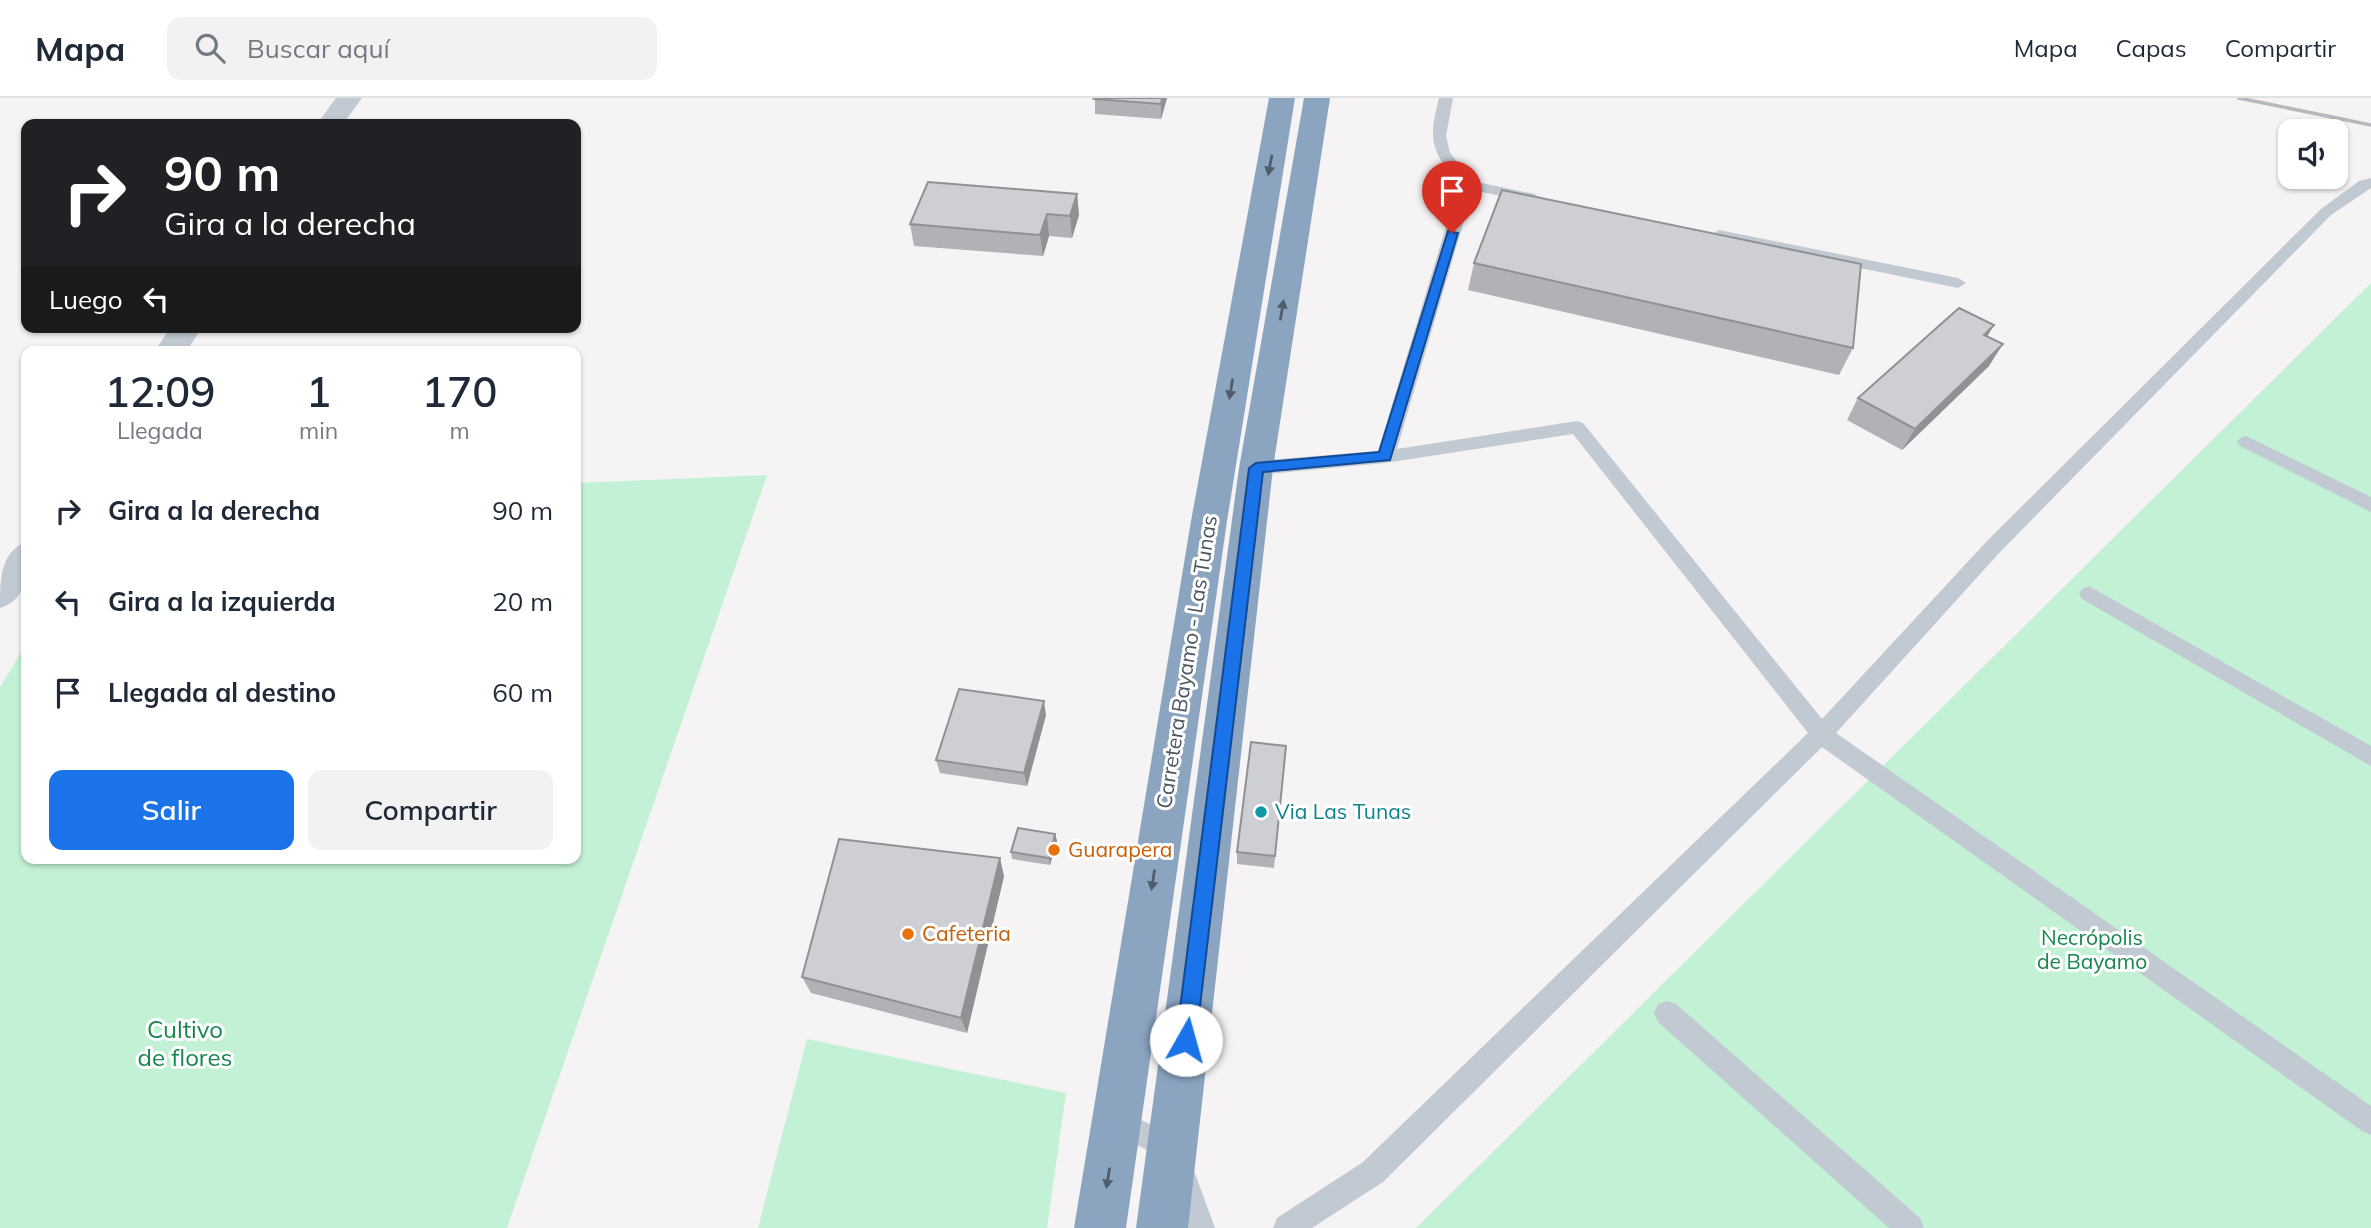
<!DOCTYPE html>
<html lang="es">
<head>
<meta charset="utf-8">
<style>
  body { margin:0; font-family:Mulish,sans-serif; background:#f2f2f3; color:#1f2937; height:100vh; display:flex; flex-direction:column; font-size:26px; white-space:nowrap }
  * { box-sizing:border-box; margin:0 }
  p { font-size:23px; color:#747a83 }
  .icon { flex:none; width:38px; height:38px; fill:none; stroke:currentColor; stroke-width:2; stroke-linecap:round; stroke-linejoin:round }
  .map { position:relative; flex:1; overflow:hidden }
  .side { position:absolute; left:21px; top:248px; width:560px; height:518px; display:flex; flex-direction:column; background:#fff; border-radius:14px; box-shadow:0 2px 5px #0004 }
  .side>* { flex:none }
  .hud { position:absolute; left:21px; top:21px; width:560px; height:214px; border-radius:14px; box-shadow:0 2px 5px #0004; background:#202124; color:#fff; overflow:hidden }
  .tools { position:absolute; left:2278px; top:21px; display:grid; gap:14px }
  .tools a { display:grid; place-items:center; width:70px; height:70px; border-radius:14px; background:#fff; box-shadow:0 2px 5px #0004; font-size:35px }
  .pin { position:absolute; display:grid; place-items:center; width:60px; height:60px; color:#fff; margin:-72px -30px; border-radius:50% 50% 50% 0; rotate:-45deg; box-shadow:0 0 7px #0007 }
  .pin .icon { rotate:45deg }
  .me { position:absolute; width:77px; margin:-38px; rotate:7deg; stroke-linejoin:round; filter:drop-shadow(0 0 5px #0008) }
  .turn { display:flex; align-items:center; gap:24px; height:147px; padding:0 28px; font-size:32px }
  .turn .icon { width:91px; height:91px; stroke-width:2.5 }
  .turn b { display:block; font-size:49px; line-height:60px }
  .then { display:flex; align-items:center; height:66px; padding:0 28px; background:#0003; gap:14px; font-size:26px }
  .eta { display:flex; justify-content:space-evenly; align-items:center; height:119px; text-align:center }
  .eta b { font-size:42px; font-weight:600; line-height:49px }
  .cta { display:flex; gap:14px; margin-top:auto; padding:14px 28px }
  .cta a { flex:1; height:80px; border-radius:14px; background:#1a73e8; color:#fff; font-size:28px; font-weight:600; line-height:80px; text-align:center }
  .cta a+a { background:#f2f2f3; color:#1f2937 }
  ul { padding:0; list-style:none }
  li { display:flex; align-items:center; gap:21px; height:91px; padding:0 28px }
  li div { flex:1 }
  li b { display:block; font-size:26px }
  li em { font-style:normal }
  header { display:flex; align-items:center; gap:42px; box-sizing:border-box; height:98px; padding:0 35px; background:#fff; border-bottom:2px solid #e0e1e3 }
  header strong { font-size:33px }
  nav { display:flex; gap:38px; margin-inline-start:auto; font-size:24px }
  .search { width:490px; height:63px; background:#f2f2f3; display:flex; align-items:center; gap:18px; box-sizing:border-box; padding:0 24px; border-radius:14px; color:#747a83; font-size:26px }
  .map>svg:first-child { display:block }
  .green { fill:#c3f1d5 }
  .lines { fill:none; stroke-linecap:round; stroke-linejoin:round }
  .lane { fill:#c1cad2; fill-rule:evenodd }
  .street { fill:#c1cad2; fill-rule:evenodd }
  .highway { fill:#8ba5c1; fill-rule:evenodd }
  .rail { stroke:#b5b8bd; stroke-width:3.5 }
  .wall { fill:#b0b2b7 }
  .shaded-wall { fill:#909195 }
  .building { fill:#cdcfd5; stroke:#909195; stroke-width:2 }
  .oneway { fill:#505e6b }
  .route { fill:#1a73e8; stroke:#114b97; stroke-width:2 }
  .culture-dot { fill:#0f9aa8; stroke:#fff; stroke-width:2.5 }
  .food-dot { fill:#e8710a; stroke:#fff; stroke-width:2.5 }
  .labels { text-anchor:middle; stroke-width:6; stroke-linejoin:round; paint-order:stroke }
  .street-label { font-size:21px; fill:#4a5661; stroke:#fff }
  .culture-label { font-size:21px; fill:#0d838f; stroke:#fff; text-anchor:start }
  .food-label { font-size:21px; fill:#c56008; stroke:#fff; text-anchor:start }
  .park-label { font-size:21px; fill:#17864f; stroke:#fff }
  .near-park-label { font-size:24px; fill:#17864f; stroke:#fff }
</style>
</head>
<body>
<header>
<strong>Mapa</strong>
<div class="search"><svg class="icon" aria-label="search" viewBox="0 0 24 24"><circle cx="10" cy="10" r="6"/><path d="M15 15l6 6"/></svg>Buscar aquí</div>
<nav><a>Mapa</a><a>Capas</a><a>Compartir</a></nav>
</header>
<div class="map">
<svg width="2371" height="1130" viewBox="0 0 2371 1130">
  <rect width="100%" height="100%" fill="#f5f3f3"/>
  <path class="green" d="M2371,185V1130H1416Z
    M767,377L507,1130H0V589L26,546V761H576V385Z
    M807,941L1066,995L1047,1130H758Z"/>
  <g class="lines">
    <path class="lane" d="M1439,0H1453L1446,38L1450,55L1462,70L1472,83L1535,96L1538,99L1530,104L1473,92L1397,351L1577,323L1583,325L1822,621L1987,443L2321,111L2359,83L2371,80V90L2331,117L2001,453L1836,635L2371,1008V1037L2362,1033L1822,649L1383,1084L1312,1130H1273L1277,1120L1363,1064L1808,635L1573,336L1385,365L1256,377L1249,375L1247,370L1249,365L1256,363L1378,353L1459,86C1431,53 1428,42 1439,0Z
      M1719,132L1958,180L1966,185L1958,190L1713,140L1711,137Z
      M2246,338L2371,399V414L2240,348L2237,344L2240,340Z
      M2089,488L2371,648V668L2082,501L2079,496L2082,491Z
      M1667,903L1676,906L1920,1120L1924,1130H1889L1658,924L1654,915L1658,906Z
      M1116,1011L1182,1040L1215,1130H1187L1162,1059L1107,1033L1103,1024L1107,1015Z"/>
    <path class="street" d="M336,0H362L343,26H317Z
      M171,229H202L186,254H154Z
      M26,444C27,471 30,501 0,510C0,483 0,454 26,444Z"/>
    <path class="highway" d="M1269,0H1295L1227,423L1126,1130H1074L1191,423Z
      M1304,0H1330L1273,370L1188,1130H1136L1239,370Z"/>
    <path class="rail" d="M2239,0L2371,27"/>
  </g>
  <path class="wall" d="M1095,0H1167L1161,21L1095,16Z
    M1077,96L1079,117L1072,140L1049,138L1043,158L914,148L910,126Z
    M1474,165L1853,250L1839,277L1468,192Z
    M1987,239L1989,268L1902,352L1847,322L1858,300Z
    M1046,617L1027,688L940,675L936,662Z
    M1286,648L1274,770L1237,766V754Z
    M1055,736L1057,743L1050,767L1012,761L1011,754Z
    M1004,778L967,935L811,895L802,879Z"/>
  <path class="shaded-wall" d="M1162,0H1167L1161,21V6Z
    M1077,96L1079,117L1072,140L1070,118Z
    M1047,116L1049,138L1043,158L1040,137Z
    M1994,227L1981,249L1984,237Z
    M2003,246L1989,268L1902,352L1915,331Z
    M1044,603L1046,617L1027,688L1024,675Z
    M1055,736L1057,743L1050,767L1049,760Z
    M1000,760L1004,778L967,935L961,920Z"/>
  <path class="building" d="M1095,0H1162L1161,6L1094,1Z
    M928,84L1077,96L1070,118L1047,116L1040,137L910,126Z
    M1502,92L1861,166L1853,250L1474,165Z
    M1959,210L1994,227L1984,237L2003,246L1915,331L1858,300Z
    M959,591L1044,603L1024,675L936,662Z
    M1251,644L1286,648L1275,758L1237,754Z
    M1018,730L1055,736L1049,760L1011,754Z
    M839,741L1000,760L961,920L802,879Z"/>
  <defs><path id="oneway-solid" d="M-6-.8H1V-3.2L6.5 0L1 3.2V.8H-6Z" transform="scale(1.75)"/></defs>
  <g class="oneway">
    <use href="#oneway-solid" transform="translate(1270 67) rotate(101)"/>
    <use href="#oneway-solid" transform="translate(1282 212) rotate(-81)"/>
    <use href="#oneway-solid" transform="translate(1231 291) rotate(99)"/>
    <use href="#oneway-solid" transform="translate(1153 782) rotate(99)"/>
    <use href="#oneway-solid" transform="translate(1108 1080) rotate(99)"/>
  </g>
  <path class="route" d="M1448,133L1458,135L1390,362L1263,374L1196,942L1193,948L1186,951L1179,948L1176,942L1249,370L1256,365L1379,354Z"/>
  <circle class="culture-dot" cx="1261" cy="714" r="7"/>
  <g class="food-dot">
    <circle cx="1054" cy="752" r="7"/>
    <circle cx="908" cy="836" r="7"/>
  </g>
  <g class="labels">
    <g class="street-label">
      <text transform="translate(1187 564) rotate(-81)" y="7">Carretera Bayamo - Las Tunas</text>
    </g>
    <g class="culture-label">
      <text x="1275" y="721">Via Las Tunas</text>
    </g>
    <g class="food-label">
      <text x="1068" y="759">Guarapera</text>
      <text x="922" y="843">Cafeteria</text>
    </g>
    <g class="park-label">
      <text x="2092" y="847">Necrópolis<tspan x="2092" dy="24">de Bayamo</tspan></text>
    </g>
    <g class="near-park-label">
      <text x="185" y="940">Cultivo<tspan x="185" dy="28">de flores</tspan></text>
    </g>
  </g>
</svg>
<div class="tools">
<a><svg class="icon" aria-label="sound" viewBox="0 0 24 24"><path d="M4 9h4l5-4v14l-5-4H4zM17 9q2 3 0 6"/></svg></a>
</div>
<div class="pin" style="left:1452px;top:135px;background:#d93025"><svg class="icon" aria-label="arrive" viewBox="0 0 24 24"><path d="M6 21V4h12l-3 4 3 4H6"/></svg></div>
<svg class="me" style="left:1186px;top:942px" viewBox="-20 -20 40 40"><circle r="19" fill="#fff"/><path d="M0-13L10 11 0 6-10 11z" fill="#1a73e8"/></svg>
<div class="hud">
<div class="turn"><svg class="icon" aria-label="right" viewBox="0 0 24 24"><path d="M7 20v-9h11M14 6l5 5-5 5"/></svg><div><b>90 m</b>Gira a la derecha</div></div>
<div class="then">Luego<svg class="icon" aria-label="left" viewBox="0 0 24 24"><path d="M17 20v-9H6M10 6l-5 5 5 5"/></svg></div>
</div>
<section class="side">
<div class="eta">
<div><b>12:09</b><p>Llegada</p></div>
<div><b>1</b><p>min</p></div>
<div><b>170</b><p>m</p></div>
</div>
<ul>
<li><svg class="icon" aria-label="right" viewBox="0 0 24 24"><path d="M7 20v-9h11M14 6l5 5-5 5"/></svg><div><b>Gira a la derecha</b></div><em>90 m</em></li>
<li><svg class="icon" aria-label="left" viewBox="0 0 24 24"><path d="M17 20v-9H6M10 6l-5 5 5 5"/></svg><div><b>Gira a la izquierda</b></div><em>20 m</em></li>
<li><svg class="icon" aria-label="arrive" viewBox="0 0 24 24"><path d="M6 21V4h12l-3 4 3 4H6"/></svg><div><b>Llegada al destino</b></div><em>60 m</em></li>
</ul>
<div class="cta"><a>Salir</a><a>Compartir</a></div>
</section>
</div>
</body>
</html>
